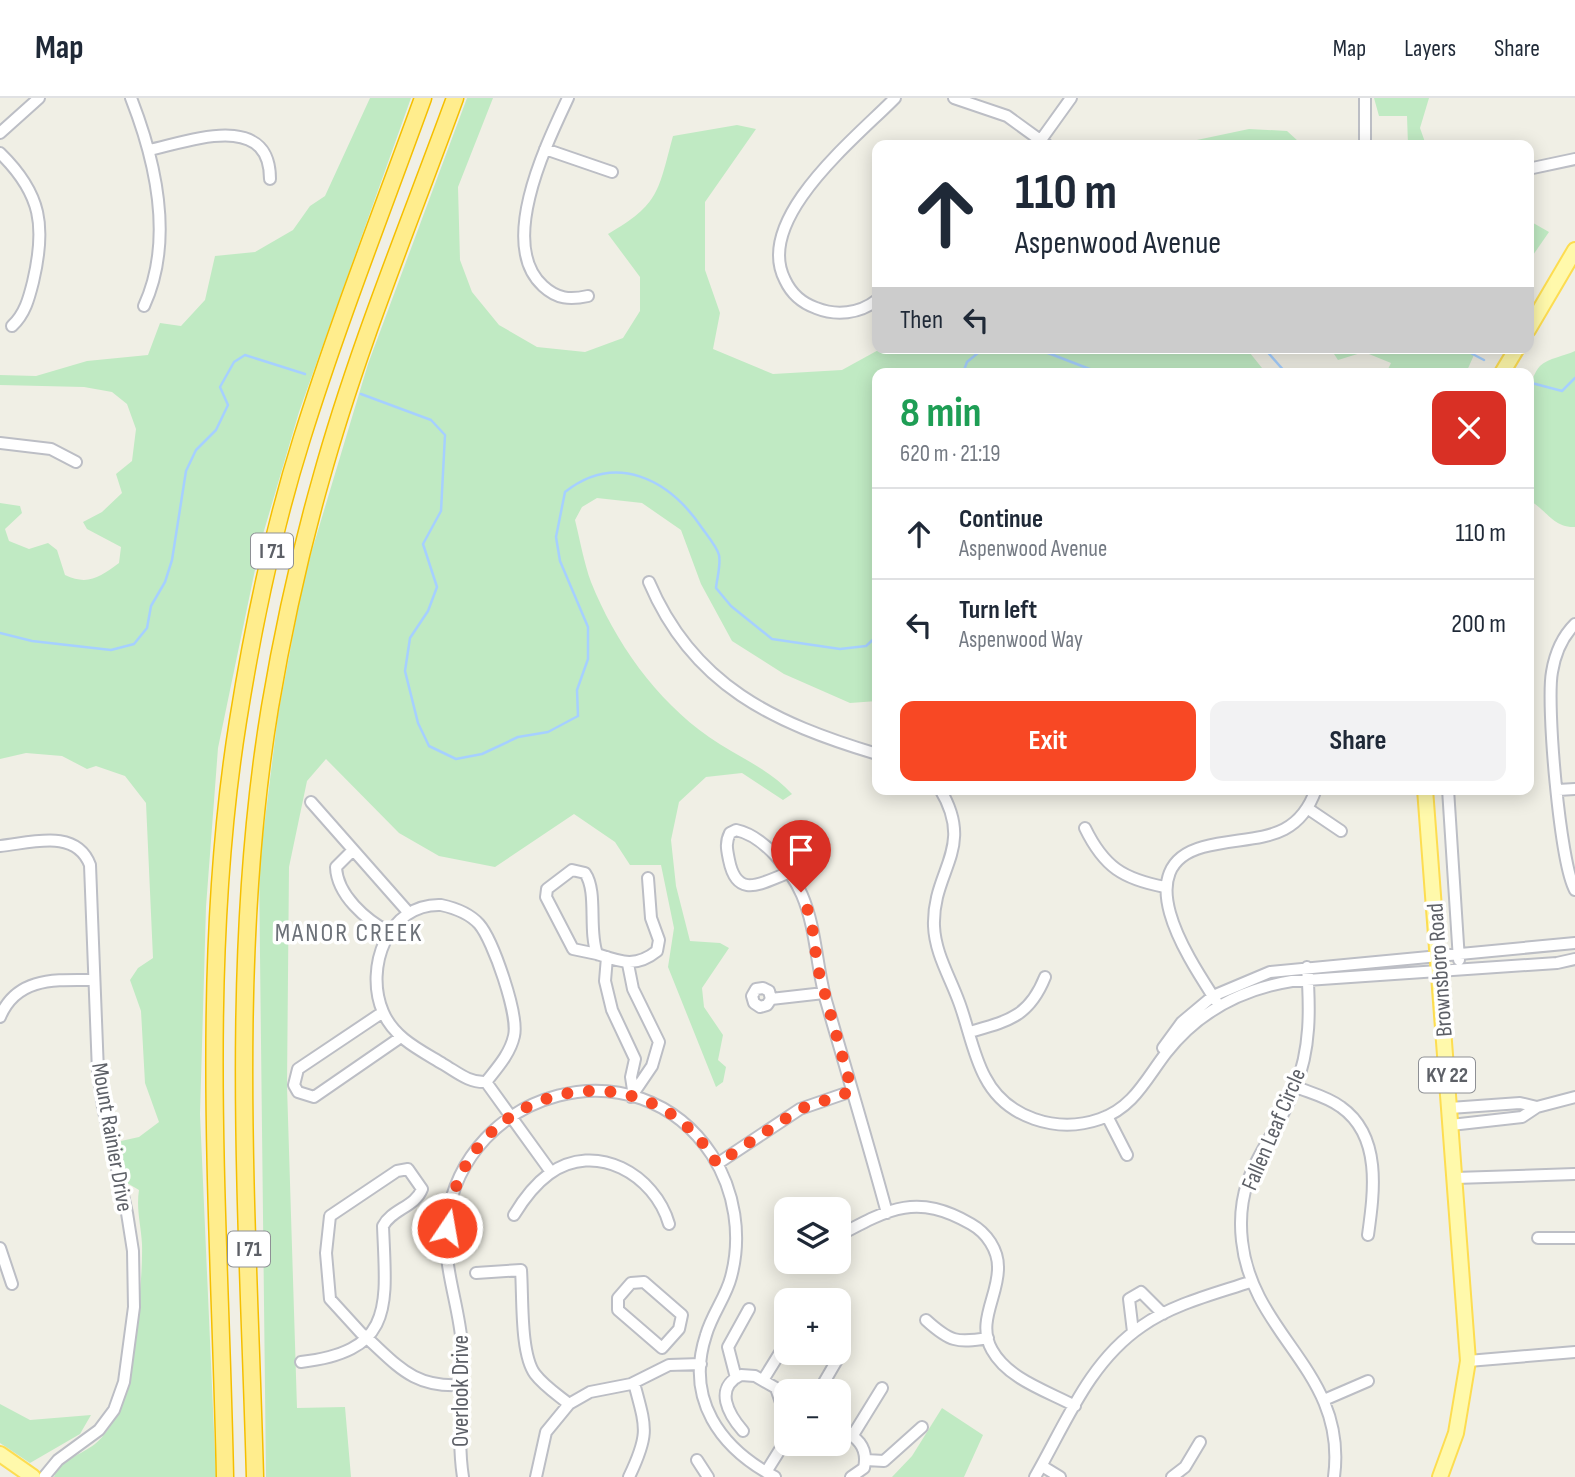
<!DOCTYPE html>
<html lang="en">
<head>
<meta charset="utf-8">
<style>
  body { margin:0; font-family:"Sofia Sans Condensed",sans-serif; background:#f2f2f3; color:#1f2937; height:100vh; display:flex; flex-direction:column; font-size:26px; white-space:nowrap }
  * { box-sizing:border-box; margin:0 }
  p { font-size:23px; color:#747a83 }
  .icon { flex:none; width:38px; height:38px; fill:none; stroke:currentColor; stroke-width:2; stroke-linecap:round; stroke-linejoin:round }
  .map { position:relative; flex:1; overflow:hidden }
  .drawer { position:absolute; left:872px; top:270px; width:662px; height:427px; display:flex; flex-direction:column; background:#fff; border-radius:14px; box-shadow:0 4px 18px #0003 }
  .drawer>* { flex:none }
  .hud { position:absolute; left:872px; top:42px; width:662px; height:214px; border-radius:14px; box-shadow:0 4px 18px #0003; background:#fff; color:#1f2937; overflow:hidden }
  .fabs { position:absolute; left:774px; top:1099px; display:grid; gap:14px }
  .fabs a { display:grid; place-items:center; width:77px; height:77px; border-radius:14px; background:#fff; box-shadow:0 4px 18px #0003; font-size:35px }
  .pin { position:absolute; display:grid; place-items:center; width:60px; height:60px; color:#fff; margin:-72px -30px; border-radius:50% 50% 50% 0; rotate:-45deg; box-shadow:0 0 7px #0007 }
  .pin .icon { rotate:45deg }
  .me { position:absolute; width:77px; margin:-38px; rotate:12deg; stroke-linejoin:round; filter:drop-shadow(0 0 5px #0008) }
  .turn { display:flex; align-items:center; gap:24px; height:147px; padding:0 28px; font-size:32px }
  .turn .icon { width:91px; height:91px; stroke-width:2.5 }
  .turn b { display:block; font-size:49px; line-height:60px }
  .then { display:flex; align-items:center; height:66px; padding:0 28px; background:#0003; gap:14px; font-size:26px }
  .round { display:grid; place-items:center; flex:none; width:74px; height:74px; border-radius:14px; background:#f2f2f3 }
  .summary { display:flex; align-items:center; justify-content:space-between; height:119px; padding:0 28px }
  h1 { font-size:42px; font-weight:700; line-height:52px; color:#1e9e55 }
  .action { display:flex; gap:14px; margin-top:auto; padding:14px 28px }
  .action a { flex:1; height:80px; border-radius:14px; background:#f84824; color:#fff; font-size:28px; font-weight:700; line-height:80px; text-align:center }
  .action a+a { background:#f2f2f3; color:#1f2937 }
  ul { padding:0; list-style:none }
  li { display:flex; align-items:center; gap:21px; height:91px; padding:0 28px; border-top:2px solid #e0e1e3 }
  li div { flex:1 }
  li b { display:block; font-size:26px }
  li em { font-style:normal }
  header { display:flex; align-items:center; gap:42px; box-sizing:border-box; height:98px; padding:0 35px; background:#fff; border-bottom:2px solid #e0e1e3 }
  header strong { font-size:33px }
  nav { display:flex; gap:38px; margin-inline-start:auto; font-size:24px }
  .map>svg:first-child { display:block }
  .green { fill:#c0eac3 }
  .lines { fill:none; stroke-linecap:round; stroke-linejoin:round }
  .stream { stroke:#a6d0ff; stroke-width:2.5 }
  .minor-casing { stroke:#bcbec5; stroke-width:14 }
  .major-casing { stroke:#fddd51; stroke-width:18 }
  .highway-casing { stroke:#f5bf00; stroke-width:19 }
  .minor { stroke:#fff; stroke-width:10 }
  .major { stroke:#fff9ab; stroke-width:14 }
  .highway { stroke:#ffed8d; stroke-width:16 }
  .route { stroke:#f84824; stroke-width:12; stroke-dasharray:0 21.6 }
  .labels { text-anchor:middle; stroke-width:7; stroke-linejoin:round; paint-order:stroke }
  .shield { fill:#fff; stroke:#8e9095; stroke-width:2 }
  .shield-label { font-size:21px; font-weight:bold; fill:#5d6067 }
  .street-label { font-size:23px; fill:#5d6067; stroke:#fff }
  .quarter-label { font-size:26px; letter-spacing:2px; fill:#6d7279; stroke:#fff }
</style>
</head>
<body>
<header>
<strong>Map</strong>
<nav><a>Map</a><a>Layers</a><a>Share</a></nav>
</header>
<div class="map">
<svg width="1575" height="1379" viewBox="0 0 1575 1379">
  <rect width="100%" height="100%" fill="#f0efe5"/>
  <path class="green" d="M370,0H411L299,314L261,443L218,650L206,809L200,1016L216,1379H54C61,1361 81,1357 95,1346C104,1339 112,1326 117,1316C133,1279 143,1187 142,1146C141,1127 136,1111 139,1092L127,1085L120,1060L121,1043L139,1039L159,1024L145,985L141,913L130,882L138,870L153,860L146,705L125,678L96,668L87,671L62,658L26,655L0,661V405L20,408L22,415L5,431L9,443L29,451L48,445L57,452L65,477C88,488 100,479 119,465L121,449L87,431L83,424L102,414L122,395L116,376L132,363L136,331L127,306L112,294L84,289L0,287V277L36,278L87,263L148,257L160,225L181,228L205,202L215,158L255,154L293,132L310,108L325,98Z
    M467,0H493L458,89L460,162L472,194L499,227L537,249L585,254L623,240L640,213V179L608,136C660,106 658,93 673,38L737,27L756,31L705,104V172L720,215L713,251L773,276L842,272L882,250H1246L1266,275H877V603L850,605L784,576L732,543L701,486L681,432L642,405L597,400L582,409L575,422C580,442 584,465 591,484C615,544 656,602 709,639C737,659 769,670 792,696L783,702L742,675L706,679L679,704L671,742L676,788L690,843L720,845L729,850L702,890L704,909L723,937L718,962L726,969L723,984L716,989L668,869L674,830L661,767H630L615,744L574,716L495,769L439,758L399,735L326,661L307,683L289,769L287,988L297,1310L345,1309L351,1379H266L259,770L278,617L304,479L368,266Z
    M1374,0H1429L1420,30L1426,47H1408L1407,18H1379Z
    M1249,31L1287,33L1298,43L1295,47H1173Z
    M1528,122L1549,134L1531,160L1528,171Z
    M1330,250H1477L1466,275H1386L1391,265L1364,254L1338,262Z
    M1575,253V429C1552,430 1546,410 1528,402C1528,372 1519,290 1540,268C1548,260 1565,258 1575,253Z
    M0,1306L30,1322L91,1317L80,1336L30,1365L0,1345Z
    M942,1310L983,1337L964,1379H892L912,1358Z"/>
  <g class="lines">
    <path class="stream" d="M1035,250L1100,275
      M1264,250L1286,275
      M1461,250L1484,262
      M963,275L967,264L984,250
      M1528,284L1562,293L1575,280
      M361,296L431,322L445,337L441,413L423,446L437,489L428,513L410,540L405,573L418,625L429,648L456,661L482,656L518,639L548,634L578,618L577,592L588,561V529L560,463L556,439L565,394C616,354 669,381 702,430C707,437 717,449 719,457C721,467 717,480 716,490L731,508L772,541L840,551L866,548L877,538
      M0,535L32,543L111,552L134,546L147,530L151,508L165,484L172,462L186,373L196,352L216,332L228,307L220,289L234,264L245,257L305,276"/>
    <defs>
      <path id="minor" d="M131,0C156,64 174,143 144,208
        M568,0C547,45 497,146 543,188C557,201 570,202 588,198
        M954,0L1007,18L1047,47
        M0,35L39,0
        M1038,46L1071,0
        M1365,47V0
        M545,51L612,74
        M149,52C187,44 270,12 270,81
        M0,55C42,96 46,129 33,184C29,200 25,216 12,228
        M1528,71L1575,61
        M877,202C859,216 836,218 816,210C802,205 791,195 785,182C753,121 857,39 895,0
        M0,345L51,351L76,364
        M649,484C693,588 774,625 877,656
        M1575,526C1562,539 1555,556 1552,574C1546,606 1560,765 1575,792
        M940,691C976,751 932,772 934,828C935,855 950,879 959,904C968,928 973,957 985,979C1006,1020 1057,1036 1100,1021C1133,1010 1146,981 1166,955C1198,914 1242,891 1292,883L1557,865L1575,861
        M1448,691L1459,862
        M1558,692L1575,691
        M311,704L408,814
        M1307,710L1341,733
        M1085,730C1104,769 1123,781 1165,789
        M0,748C31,745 76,730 90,767L98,974L103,1009L127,1115L133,1153L134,1209L124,1284L114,1312L99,1332L58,1362L44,1379
        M353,752L336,769C337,797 366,822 389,834
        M788,775C761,785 737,802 729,762C727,752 725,745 730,735L736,732C764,738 791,772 802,797C817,832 816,870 827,906C847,975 868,1045 887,1115
        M441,807C455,810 469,815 479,826C493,842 519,917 514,938C510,956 497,970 486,984C469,985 457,974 443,966C420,952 394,940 383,914C364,870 388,805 441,807Z
        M597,856L573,851L546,799L547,791L572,772L585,775C598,794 588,832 597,856C621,864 636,870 657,853L659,842L651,820L648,780
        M607,859L605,883L612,912L635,961L631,979L633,992
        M628,866L633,891L659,944L652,968L631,999
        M1307,869C1310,910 1311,951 1295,990C1273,1047 1234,1073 1242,1143C1252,1238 1348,1274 1334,1379
        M771,901L769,893L763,890L756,891L752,898L754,905L760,909L767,907L771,901L824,895
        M1216,903C1191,864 1126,770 1203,749C1250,736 1296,749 1316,691
        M383,914L298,971L294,987L298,994L314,999L401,939
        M0,919C17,878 57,882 94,882
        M970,934C1008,923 1029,919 1045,879
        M1163,950L1182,924L1213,898L1270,874L1575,845
        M486,984L551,1074
        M1296,989C1311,995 1328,999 1341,1009C1382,1038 1374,1094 1368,1137
        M1450,1010L1520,1005L1537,1009
        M1107,1018L1127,1057
        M1451,1027L1522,1019L1537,1009L1575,999
        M717,1066L800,1011L852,993
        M1455,1080L1575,1076
        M514,1117C523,1102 534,1087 549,1076C596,1042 655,1077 669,1126
        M838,1138C890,1110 917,1095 971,1126C987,1135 998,1152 998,1169C999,1197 976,1224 992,1252C1008,1281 1047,1293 1075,1308
        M1538,1140H1575
        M0,1150L12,1186
        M476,1175L521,1172C523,1198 520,1256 535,1276C544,1288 558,1297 569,1306
        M644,1184L682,1217L679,1231L662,1250L618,1212V1200L631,1185Z
        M926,1222C950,1244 957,1245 988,1240
        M1133,1234L1129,1201L1141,1194L1163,1216
        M1468,1263L1575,1254
        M301,1264C396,1253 386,1206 383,1128C392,1111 415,1109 422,1091L408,1071L397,1073L330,1118L326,1155L330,1201L361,1235L367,1240C399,1269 414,1290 462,1287
        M736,1280L728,1249L749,1211
        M763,1282L786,1245
        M819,1293L837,1262
        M1324,1302L1368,1283
        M838,1328C856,1339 869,1348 864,1370L851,1379
        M743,1333C729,1317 713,1290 741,1277L755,1278L776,1290L786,1319
        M853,1337L882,1290
        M697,1362L708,1379
        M866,1362L884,1363L922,1329
        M1042,1368L1060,1379
        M766,1374L786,1342
        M463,1379C456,1335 465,1292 462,1247C459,1205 441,1165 447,1122C465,991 637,943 712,1057C735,1093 742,1138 731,1179C726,1199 712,1216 706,1237C685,1301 720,1350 775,1379
        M536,1379L546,1334L569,1306L590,1294L631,1286L669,1267L701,1266
        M629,1379C650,1335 646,1330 634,1285
        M1035,1379C1066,1325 1089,1264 1142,1228C1173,1206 1214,1196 1250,1184
        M1172,1379L1185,1369L1200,1344"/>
      <path id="major" d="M1528,232L1575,152
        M1502,275L1517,250
        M1425,691L1468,1263L1456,1335L1440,1379
        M0,1356L33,1379"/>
      <path id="highway" d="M225,1379C220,1127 198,873 238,623C253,528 273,432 302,340C338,225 382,113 423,0
        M255,1379C248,1122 228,863 270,609C283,532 300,455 321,381C357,251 409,126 455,0"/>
    </defs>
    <use href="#minor" class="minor-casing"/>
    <use href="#major" class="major-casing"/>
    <use href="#highway" class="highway-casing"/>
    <use href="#minor" class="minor"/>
    <use href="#major" class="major"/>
    <use href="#highway" class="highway"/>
  </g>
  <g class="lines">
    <path class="route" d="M447,1130C459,987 644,940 717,1066L800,1011L852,993L818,871L811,821L801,794"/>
  </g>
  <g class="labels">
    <g class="shield">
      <rect x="251" y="435.5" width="42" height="35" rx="5"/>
      <rect x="1419" y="959.5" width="56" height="35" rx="5"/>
      <rect x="228" y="1133.5" width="42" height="35" rx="5"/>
    </g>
    <g class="shield-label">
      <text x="272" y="460">I 71</text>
      <text x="1447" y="984">KY 22</text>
      <text x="249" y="1158">I 71</text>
    </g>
    <g class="street-label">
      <text transform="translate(1439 872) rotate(-94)" y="8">Brownsboro Road</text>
      <text transform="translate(1273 1031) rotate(-67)" y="8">Fallen Leaf Circle</text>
      <text transform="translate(113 1039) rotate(80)" y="8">Mount Rainier Drive</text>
      <text transform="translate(460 1293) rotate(-90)" y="8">Overlook Drive</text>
    </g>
    <g class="quarter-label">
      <text x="349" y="843">MANOR CREEK</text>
    </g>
  </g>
</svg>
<div class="fabs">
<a><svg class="icon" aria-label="layers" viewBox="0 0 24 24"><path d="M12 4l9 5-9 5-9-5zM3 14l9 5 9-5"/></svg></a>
<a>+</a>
<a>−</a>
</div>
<div class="pin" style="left:801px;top:794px;background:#d93025"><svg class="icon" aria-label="arrive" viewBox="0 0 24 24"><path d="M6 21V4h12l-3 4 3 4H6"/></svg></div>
<svg class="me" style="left:447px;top:1130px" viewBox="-20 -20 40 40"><circle r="17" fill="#f84824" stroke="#fff" stroke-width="3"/><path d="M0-11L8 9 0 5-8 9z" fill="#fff"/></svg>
<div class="hud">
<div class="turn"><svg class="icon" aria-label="ahead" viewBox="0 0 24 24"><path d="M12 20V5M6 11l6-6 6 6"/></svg><div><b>110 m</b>Aspenwood Avenue</div></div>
<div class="then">Then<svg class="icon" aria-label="left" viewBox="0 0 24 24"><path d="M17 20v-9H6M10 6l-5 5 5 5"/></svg></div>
</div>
<section class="drawer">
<div class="summary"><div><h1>8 min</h1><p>620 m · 21:19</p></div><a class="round" style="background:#d93025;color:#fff"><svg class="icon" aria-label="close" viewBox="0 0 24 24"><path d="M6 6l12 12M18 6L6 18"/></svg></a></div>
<ul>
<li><svg class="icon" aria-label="ahead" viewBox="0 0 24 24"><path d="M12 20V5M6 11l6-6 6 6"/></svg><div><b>Continue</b><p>Aspenwood Avenue</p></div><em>110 m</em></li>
<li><svg class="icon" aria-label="left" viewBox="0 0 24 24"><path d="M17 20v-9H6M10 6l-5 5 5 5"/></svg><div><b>Turn left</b><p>Aspenwood Way</p></div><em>200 m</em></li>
</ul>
<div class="action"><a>Exit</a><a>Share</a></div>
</section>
</div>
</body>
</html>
